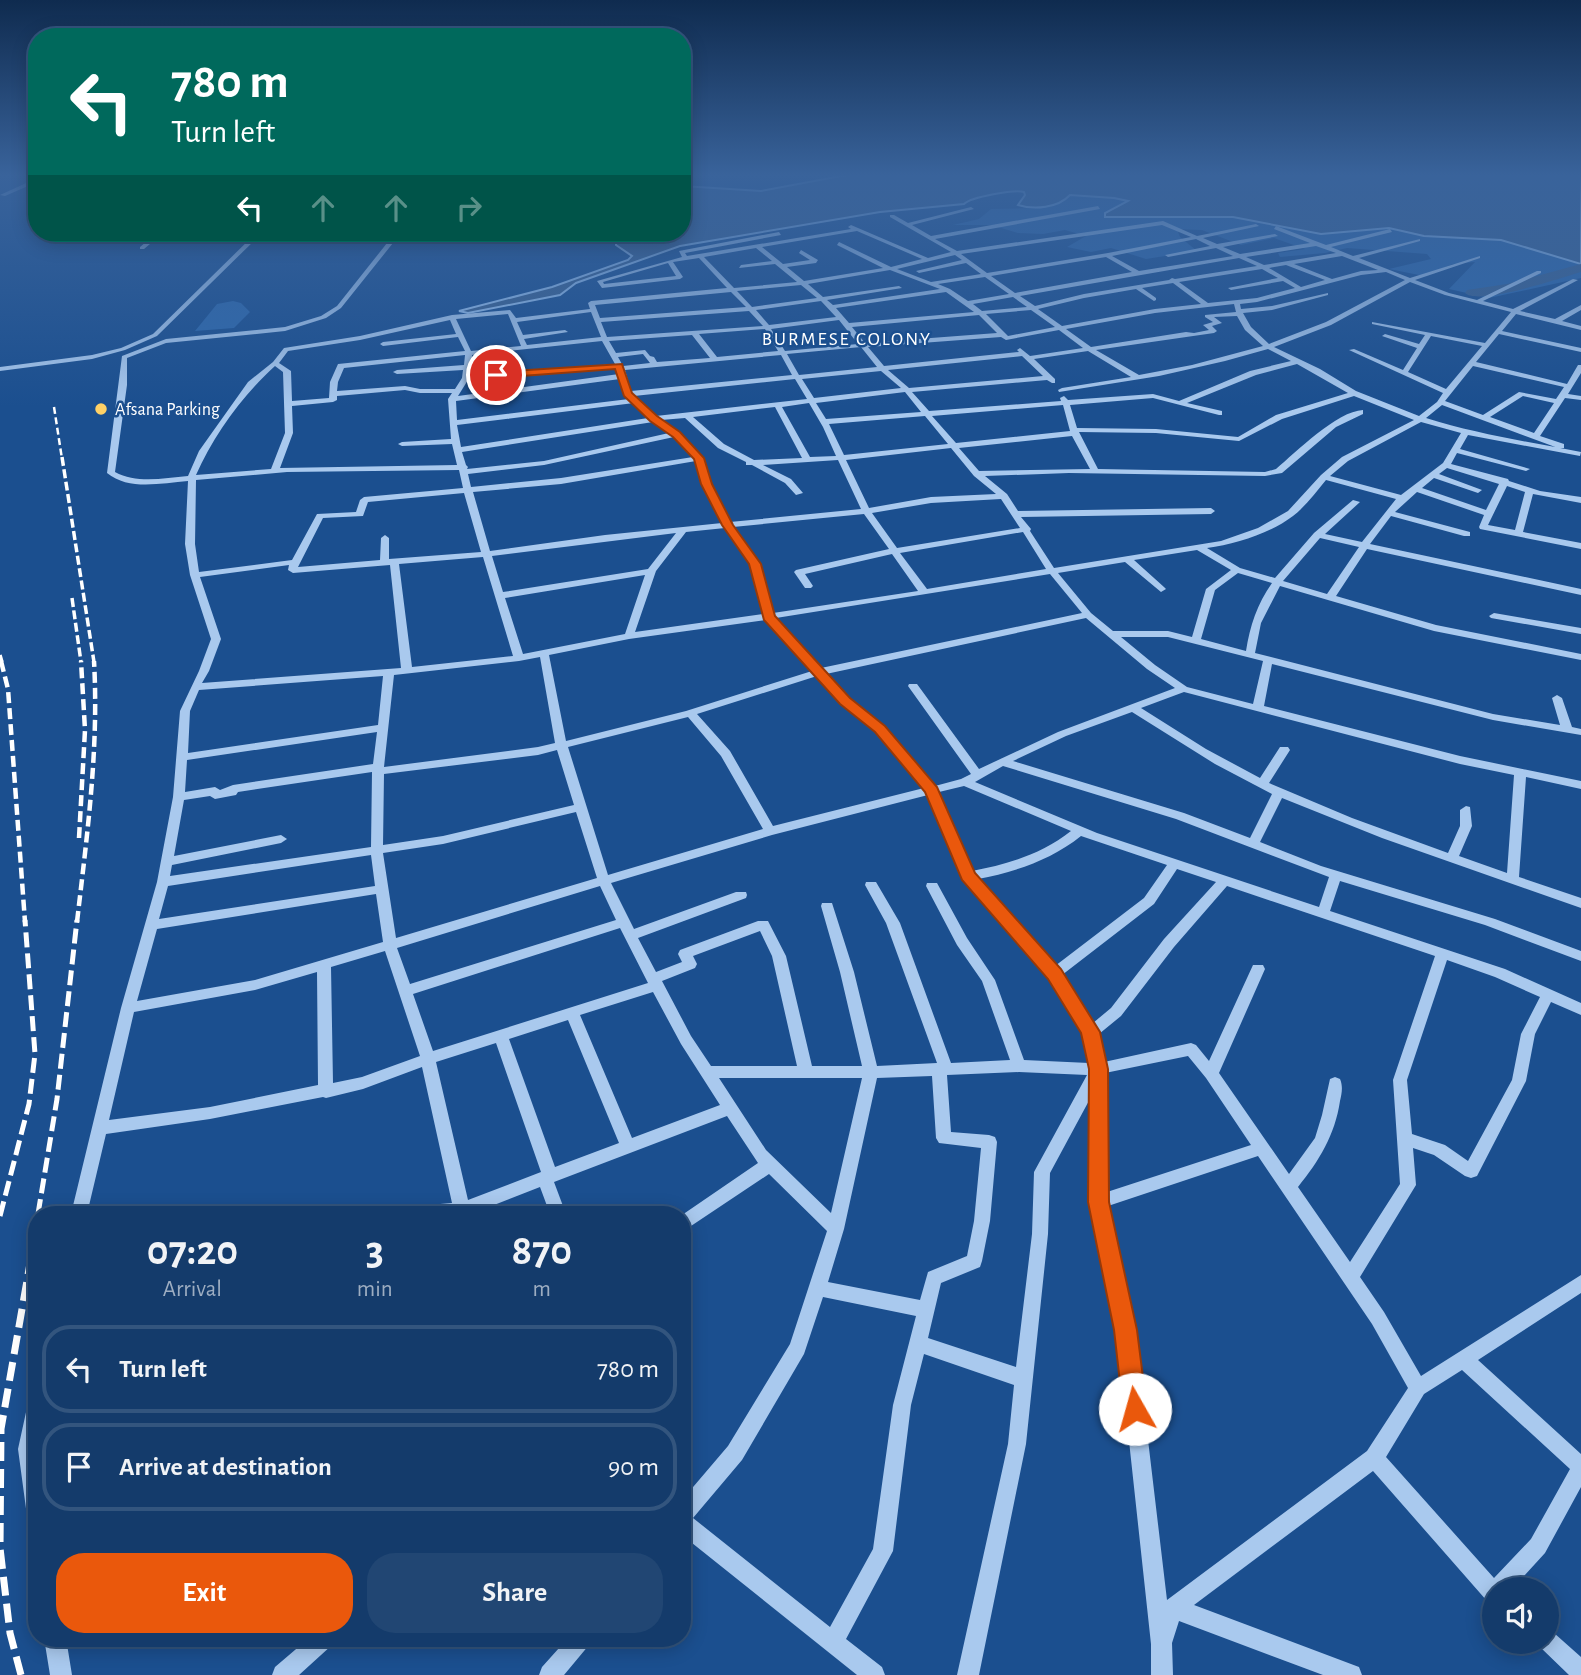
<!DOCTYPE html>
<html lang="en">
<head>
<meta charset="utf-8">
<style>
  body { margin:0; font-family:"Alegreya Sans",sans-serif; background:#214673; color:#f1f3f6; height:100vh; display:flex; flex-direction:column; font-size:26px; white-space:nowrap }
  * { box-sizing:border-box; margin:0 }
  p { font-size:23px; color:#9dadc1 }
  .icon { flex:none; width:38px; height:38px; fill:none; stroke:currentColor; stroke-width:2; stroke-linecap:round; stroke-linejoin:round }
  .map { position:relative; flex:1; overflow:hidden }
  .drawer { position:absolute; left:28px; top:1206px; width:663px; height:441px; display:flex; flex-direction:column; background:#143b6b; border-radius:28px; box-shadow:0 4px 18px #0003,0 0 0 2px #33557e }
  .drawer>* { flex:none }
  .guide { position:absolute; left:28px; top:28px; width:663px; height:214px; border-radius:28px; box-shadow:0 4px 18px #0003,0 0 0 2px #33557e; background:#00695c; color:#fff; overflow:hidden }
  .fabs { position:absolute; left:1482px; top:1577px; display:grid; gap:14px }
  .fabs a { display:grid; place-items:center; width:77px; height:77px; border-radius:50%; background:#143b6b; box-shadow:0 4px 18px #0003,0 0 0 2px #33557e; font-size:35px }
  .pin { position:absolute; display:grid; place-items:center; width:60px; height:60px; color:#fff; margin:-30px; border:4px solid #fff; border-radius:50%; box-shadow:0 2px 7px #0007 }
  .me { position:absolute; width:77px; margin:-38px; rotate:353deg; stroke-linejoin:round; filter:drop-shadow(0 0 5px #0008) }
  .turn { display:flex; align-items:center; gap:24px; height:147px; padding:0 28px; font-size:32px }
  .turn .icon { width:91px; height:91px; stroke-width:2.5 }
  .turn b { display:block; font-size:49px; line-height:60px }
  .lanes { display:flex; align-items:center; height:66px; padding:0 28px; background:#0003; justify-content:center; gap:35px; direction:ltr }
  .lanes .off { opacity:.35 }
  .eta { display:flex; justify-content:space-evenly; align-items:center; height:119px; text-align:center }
  .eta b { font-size:42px; font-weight:600; line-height:49px }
  .primary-button { display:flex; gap:14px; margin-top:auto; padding:14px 28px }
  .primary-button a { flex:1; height:80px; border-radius:28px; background:#ea580c; color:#fff; font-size:28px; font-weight:600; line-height:80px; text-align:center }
  .primary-button a+a { background:#214673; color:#f1f3f6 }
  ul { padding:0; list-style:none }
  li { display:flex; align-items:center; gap:21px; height:88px; margin:0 14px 10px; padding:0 14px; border:4px solid #33557e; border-radius:28px }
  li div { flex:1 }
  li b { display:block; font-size:26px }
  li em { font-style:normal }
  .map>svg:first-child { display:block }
  .green { fill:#2e69ad }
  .water { fill:#3c6290; stroke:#9cc4f0; stroke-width:2 }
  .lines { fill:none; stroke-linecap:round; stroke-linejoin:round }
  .river { fill:#3c6290; fill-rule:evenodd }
  .minor { fill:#a9c9ee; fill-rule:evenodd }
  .rail-far4 { stroke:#fff; stroke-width:2.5; stroke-dasharray:7 3.5; stroke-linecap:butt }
  .rail-far3 { stroke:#fff; stroke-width:3.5; stroke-dasharray:9 3.5; stroke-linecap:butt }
  .rail-far2 { stroke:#fff; stroke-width:4.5; stroke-dasharray:11 5; stroke-linecap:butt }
  .rail-far1 { stroke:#fff; stroke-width:5; stroke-dasharray:15 6; stroke-linecap:butt }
  .rail { stroke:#fff; stroke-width:7; stroke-dasharray:19 8; stroke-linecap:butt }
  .route { fill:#ea580c; stroke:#983908; stroke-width:2 }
  .poi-dot { fill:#ffd166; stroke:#1b4f8f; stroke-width:2.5 }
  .labels { text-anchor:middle; stroke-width:5; stroke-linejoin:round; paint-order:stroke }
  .far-poi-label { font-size:18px; fill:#fff; stroke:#1b4f8f; text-anchor:start }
  .far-neighbourhood-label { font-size:19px; letter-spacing:2px; fill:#fff; stroke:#1b4f8f }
</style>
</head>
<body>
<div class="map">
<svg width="1581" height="1675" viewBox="0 0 1581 1675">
  <rect width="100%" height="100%" fill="#1b4f8f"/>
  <path class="green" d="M1581,173V278L1489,298L1449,289L1475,262L1453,264L1424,276L1389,269L1431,259L1427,254L1347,248L1325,253L1280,257L1278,253L1305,249L1274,238L1241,245L1202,230L1177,229L1180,237L1197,251L1146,259L1111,248L1091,252L1067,247L1086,236L1065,230L1043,234L1018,233L991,225H953L979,219L991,209L1039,208L1072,193Z
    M233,301L241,303L250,312L234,328L195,331L217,304Z"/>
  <path class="water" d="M857,173H1581V264L1501,240L1424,236L1389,228L1321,234L1233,217H1105V213L1128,201L1114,198L1070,195C1058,208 1034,210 1018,205L1025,195L1024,192C1015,189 971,197 964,204L880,212L680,246L576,283L560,295L468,313L459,311L552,287L628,260L632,256L616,245V241L626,233H682L683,186L761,191Z"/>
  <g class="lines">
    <path class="river" d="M1581,264V272C1560,278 1479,306 1465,293L1467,290L1507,284Z"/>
    <path class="minor" d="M35,179H37V182L5,196L0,195Z
      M1098,206L1100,209L935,239L957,251L1163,221L1197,236L1256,224L1259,226L1203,238L1217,244L1275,234L1278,236L1223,247L1240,254L1310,243L1274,229L1276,226L1326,245L1390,229L1392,232L1331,247L1353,256L1420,239V241L1359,258L1410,278L1480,256V258L1415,280L1449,293L1477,300L1537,271H1541V273L1483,301L1513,309L1573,279L1578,280L1520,311L1555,319L1581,305V310L1562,321L1581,326V330L1516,314L1502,331L1581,348V352L1499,334L1476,362L1567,384L1578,365H1581V373L1568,394L1581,396V400L1565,398L1540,436L1564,444V448H1558L1442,405L1426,418C1477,434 1529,442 1581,452L1580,456L1468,435L1460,449L1530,469L1526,471L1457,453L1451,464L1508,479L1509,481L1540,491L1581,497V503L1533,494L1523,532L1581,543V549L1480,529L1479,527L1484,515L1417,492L1395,512L1470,532V536H1464L1391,516L1370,544L1581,589V595L1367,549L1336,596L1436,625L1581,654V660L1434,631L1280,586L1261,623L1255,653L1493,714L1560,725L1552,698L1557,695L1562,698L1572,727L1581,729V735L1493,720L1272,664L1264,706L1460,756L1581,781V789L1526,777L1519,877L1581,898V908L1382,838L1282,798L1260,842L1321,866L1495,919L1581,951V961L1485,925L1340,881L1330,911L1505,969L1581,1003V1015L1551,1002L1535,1034L1526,1081L1477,1176L1471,1178L1465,1176L1434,1155L1413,1148L1416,1185L1360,1277L1384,1312L1421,1376L1581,1275V1293L1478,1360L1581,1454V1487L1545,1553L1512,1589H1494V1604L1487,1601L1373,1471L1194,1605L1351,1664L1359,1667L1362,1675H1323L1179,1621L1172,1643L1173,1675H1151V1644L1117,1330L1091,1202V1097L1050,1173L1048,1234L1026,1444L979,1675H957L1008,1444L1014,1385L924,1354L911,1405L893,1551L846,1639L882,1667L885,1675H857L682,1535V1500L728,1446L790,1344L827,1231L769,1174L682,1232V1215L758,1163L727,1116L554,1182L566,1214H550L540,1187L471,1214H397L399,1209L405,1207L452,1203L422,1067L363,1089L326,1098L323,1097L210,1119L106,1134L87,1214H71L121,1008L157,882L173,797L180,711L199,671L211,639L190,575L185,544L188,481C161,483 129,491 107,473L122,356L166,339L285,327L321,316L337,306L395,233H401L341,308L326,318L285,331L166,343L127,358V385L115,472C137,484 164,478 188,476L199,451L248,382L273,362L284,348L360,336L452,315L510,310L516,318L590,309L588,303L591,301L727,288L699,258L673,262L683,277L680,279L602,288L597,281L682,257L679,251L779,232L781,235L685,253L687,256L851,229L848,227L851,225L928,258L951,252L890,217V215H894L908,223L971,207L974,209L912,225L931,236ZM1162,225L1191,237L1108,253L987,273L961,254ZM857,231L922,259L891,267L839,242L837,245L883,268L804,281L787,267L816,263L818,260L801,250L799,253L810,260L783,264L762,247ZM1196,239L1210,246L1165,255L1168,257L1216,248L1233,256L1139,271L1112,256ZM1316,246L1336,253L1264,265L1246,257ZM756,248L772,261L741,265L739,268L775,264L797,282L734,288L704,257ZM955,255L962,260L916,271L919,273L966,263L981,274L931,282L897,269ZM1342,256L1378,270L1361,271L1332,279L1294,264ZM1106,257L1132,272L1015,293L991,276ZM1239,258L1257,266L1175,279L1172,278L1169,280L1084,294L1035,306L1020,296ZM668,263L676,276L604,284L603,282ZM1286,265L1325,280L1301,287L1269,268ZM1262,269L1278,278L1228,288L1231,290L1283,281L1295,288L1257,298L1208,303L1179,282ZM890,270L940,289L833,305L827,300L902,288L899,286L823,297L808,284ZM1386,272L1405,280L1326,322L1269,344L1251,327L1243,313L1272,310L1328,295V293L1272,306L1241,309L1240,304L1257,302L1361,275ZM985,277L1009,294L968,301L950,289L938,284ZM1410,282L1445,295L1511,312L1485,343L1372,322V324L1425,335L1419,344L1385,334L1382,336L1417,348L1403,370L1354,349L1349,350L1443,393L1437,402L1419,416L1356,391L1320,369L1274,347L1331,325ZM1173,283L1201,304L1155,309L1062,326L1038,309L1084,298L1136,289L1154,301L1156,300V298L1142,288ZM801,285L817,298L752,307L737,291ZM731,292L746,307L600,318L595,305ZM946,292L974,312L849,323L836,308ZM1013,297L1027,307L982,311L973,304ZM821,301L836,317L769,325L756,310ZM1234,304L1236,312L1205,315V317L1213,322L1203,325L1209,330L1194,333L1186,332L1091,347L1066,329L1155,313ZM1031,310L1055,327L1008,336L986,314ZM749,311L763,326L607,337L601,322ZM591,312L601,337L527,345L524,339L568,332L565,330L523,335L517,322ZM508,314L521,346L471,351L456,319ZM979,315L997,333L865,343L852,327ZM1237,316L1245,330L1263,346L1192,365L1139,375L1096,350L1214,333L1217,331L1212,326L1222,323L1214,317ZM450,320L456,334L383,342L380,344L383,346L458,337L465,351L338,364L330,382L329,398L292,401L291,371L279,363L288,351L360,340ZM839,320L858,344L785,351L771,329ZM765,329L778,351L717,357L699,334ZM1059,330L1083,348L1030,356L1020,348L1017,350L1019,352L884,366L868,347L1001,337L1006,340ZM692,335L710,358L657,362L654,357L650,356L645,350L616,353L609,341ZM1431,336L1482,346L1446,389L1408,372ZM602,341L615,364L470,376L473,367L472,355ZM861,347L877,367L799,375L787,354ZM1268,349L1291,361L1250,371L1179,401L1153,394L1068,400L1064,396L1060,398L1061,401L929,411L912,392L1047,380L1052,383H1055V379L1034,359L1088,351L1131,377L1062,388L1058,390L1059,392L1159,376L1225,361ZM643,354L650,363L623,366L618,357ZM465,355L464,365L397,370L393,372L397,374L463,370L462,378L455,389H420L405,386L337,391L338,382L344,368ZM781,355L792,375L631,391L625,370ZM1022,356L1043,376L909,388L888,370ZM1297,364L1348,393L1276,415L1238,437L1156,429L1077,428L1070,405L1153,398L1219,415H1222V411L1187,403L1256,375ZM275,366L283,372L285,433L271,469L196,475C214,435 242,396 275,366ZM1473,366L1564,387L1556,399L1519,392L1483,415L1445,401ZM618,368L619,374L458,396L468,380ZM881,371L901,388L814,398L802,379ZM620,379L624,394L629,399L457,420L456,401ZM795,379L807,399L656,416L634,396ZM405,390L420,393H452L448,399L451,439L402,442L398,444L402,446L452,444L457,465L280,468L293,433L292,406L333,402L337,400V396ZM905,392L921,412L826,419L816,403ZM1354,396L1414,420L1342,457L1321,475L1288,511L1258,528L1221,541L1054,568L1030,531L1031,529L1021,517L1211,514L1215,511L1211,508L1018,511L1007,494L985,476L1069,473L1265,476L1282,473L1336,427L1363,414V410C1337,411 1296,452 1276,469L1265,472L1098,469L1079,432L1156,433L1239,441L1282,419ZM1523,396L1554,403L1534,433L1490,417ZM634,403L648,418L461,447L457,425ZM809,403L823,427L836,456L810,457L782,407ZM1063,405L1070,431L956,443L932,416ZM775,407L802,458L754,460L724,444L693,417ZM925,416L948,444L844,455L829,424ZM685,418L718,448L746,462V465H752L785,483L796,495L803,493L791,479L763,465L838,460L861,509L730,522L710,484L703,458L679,432L661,420ZM653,422L669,433L544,461L467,469L468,467L466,465L462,452ZM1421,422L1461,433L1443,463L1401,495L1330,476L1348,461ZM1072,436L1090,469L979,471L959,448ZM674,437L693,457L561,478L471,487L468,474L544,465ZM951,448L974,476L996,494L931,497L869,508L846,460ZM696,461L702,484L722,523L605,535L490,551L473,492L561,484ZM1447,468L1499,484L1486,510L1422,488L1434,478L1478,493L1482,490L1439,474ZM459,470L463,488L364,497L360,500L356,512L317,514L292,560L199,572L195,544L196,480L287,472ZM1326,480L1396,499L1362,542L1325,534L1360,502L1353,500L1314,533L1275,578L1240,568L1207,548C1236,544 1269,534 1293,516C1306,506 1316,492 1326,480ZM1507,486L1525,492L1515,530L1488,525ZM464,493L481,552L389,559V538L385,535L381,538L380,560L298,567L323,518L363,516L368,502ZM1001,499L1020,528L897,548L872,513L931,503ZM864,514L889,549L796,570L794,572L805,588H811L813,586L805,574L892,554L918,591L773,613L760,564L733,527ZM725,528L750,564L763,614L635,632L656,571L686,532ZM1023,532L1046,569L927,589L900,553ZM676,533L648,569L503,592L492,556ZM1320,538L1359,547L1327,594L1283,581ZM1197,550L1231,570L1206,589L1192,637L1168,631H1113L1091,613L1058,573L1125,562L1161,592L1166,589L1164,587L1134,560ZM483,557L513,656L412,667L399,564ZM289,565L288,570L293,573L390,565L401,668L202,683L209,671L221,639L200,577ZM1238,573L1272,583C1257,604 1250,626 1246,651L1201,639L1215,590ZM1050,574L1082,613L821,668L776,618ZM645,575L625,634L523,654L505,598ZM1086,618L1147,669L1175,688L1058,732L979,769L917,684H909L908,686L971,774L961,779L935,786L884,727L849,699L826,674ZM766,620L812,671L686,711L566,741L549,655L629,639ZM1121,637H1168L1263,661L1253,704L1187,687L1155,665ZM540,657L555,743L538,747L384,767L394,675L519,661ZM383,676L378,725L188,753L190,711L199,690ZM817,676L841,703L876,731L924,788L773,826L730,751L697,714ZM1184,692L1460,764L1514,775L1507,873L1459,856L1472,826L1470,807L1466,806L1460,810V826L1448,853L1352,818L1269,783L1290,750L1288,747H1280L1260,778L1206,749L1141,708ZM1132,712L1215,764L1272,794L1250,838L1184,813L1013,761L1066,736ZM688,717L721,756L763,829L608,875L568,747ZM377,732L373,764L233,785L220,790L215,787L185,792L187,760ZM557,750L574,805L443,836L383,845L384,774L538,755ZM1003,766L1176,819L1329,877L1319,907L1097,833L975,782ZM372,772L371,847L170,876L172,865L281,843L287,839L281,835L174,856L184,800L210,796L215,799L236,795L238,792ZM964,786L1071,831C1042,854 1008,864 972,871L939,792ZM928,795L964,879L1049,978L1084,1033L1089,1063L1024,1060L995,980L967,938L937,883H927L926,886L957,945L982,981L1010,1060L951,1063L900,923L876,882H866L865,885L886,923L937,1063L877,1066L854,972L832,903H822L821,906L840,972L862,1066H812L786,956L768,921H758L680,950L678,954L682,962L656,972L638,938L746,898L747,895L746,892H736L634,929L611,883L772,835ZM576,812L597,878L396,938L383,853L443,844ZM1081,836L1167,865L1144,898L1055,966L978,879C1015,872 1051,860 1081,836ZM371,855L375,886L159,919L168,886ZM1177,869L1216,882L1164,939L1111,1008L1093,1023L1062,975L1154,904ZM600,886L616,920L410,984L397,948ZM1227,886L1435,956L1393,1080L1400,1184L1350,1262L1298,1187C1319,1161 1335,1135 1340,1101C1342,1093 1343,1086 1340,1079L1335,1077L1330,1079L1322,1115L1315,1138L1289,1174L1219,1073L1265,969L1263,965H1253L1209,1061L1196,1045L1191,1043L1104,1062L1099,1034L1121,1016L1174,947ZM376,894L383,942L255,980L137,1001L157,929ZM620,928L648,983L433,1051L413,994ZM760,931L772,956L797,1066H711L691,1036L662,981L695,968L697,964L693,956ZM385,951L420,1056L362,1077L333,1083L331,967ZM1447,960L1495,977L1540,997L1521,1034L1512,1080L1468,1161L1445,1145L1412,1134L1407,1080ZM317,972L318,1085L210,1107L109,1120L134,1012L255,990ZM653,992L681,1044L720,1105L632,1138L580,1015ZM568,1020L619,1143L555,1167L509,1039ZM496,1043L541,1172L468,1200L436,1062ZM1188,1056L1206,1078L1251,1145L1107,1192L1105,1073ZM1019,1072L1087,1075L1034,1172L1032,1234L1016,1367L928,1338L941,1283L980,1267L982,1261L990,1221L997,1142L995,1137L989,1135L951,1132L947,1075ZM932,1076L936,1138L939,1143L981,1148L974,1221L967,1256L928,1272L920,1300L828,1282L844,1229L877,1078ZM719,1078H862L831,1213L766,1150ZM1258,1156L1372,1324L1408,1388L1367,1451L1167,1600L1135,1330L1108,1206ZM823,1297L916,1316L893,1405L873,1549L830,1627L693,1518L742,1460L804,1354ZM1462,1370L1570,1469L1531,1539L1494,1578L1386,1457L1424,1394Z
      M157,233H163L144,249H140V247Z
      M256,233H262L157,336L125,350L92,359L0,371V367L92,355L121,348L153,334Z
      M1494,613L1581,628V634L1491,618L1489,616Z
      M37,1394V1526L30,1523L27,1516L18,1449L28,1403L30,1396Z
      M1547,1629L1554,1633L1581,1657V1675H1569L1540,1647L1537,1642H1547Z
      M44,1638H66L72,1675H50Z
      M309,1638H336L332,1645L299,1675H272L275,1667Z
      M568,1638H593L589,1645L564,1675H539L542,1667Z"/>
    <path class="rail-far4" d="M54,407L62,459"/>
    <path class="rail-far3" d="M62,457L94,662
      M72,598L81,662
      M0,655L2,662"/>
    <path class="rail-far2" d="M1,661L8,689L25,922
      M79,838L85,730L81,661
      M77,922C87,835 99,749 94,661"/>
    <path class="rail-far1" d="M38,1214L57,1099L77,920
      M0,1216L29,1104L35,1054L25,920
      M32,1253L37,1225"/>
    <path class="rail" d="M21,1675L10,1633L0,1548L1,1429L32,1252"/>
  </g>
  <linearGradient id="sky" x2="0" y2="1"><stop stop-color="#0f2b4f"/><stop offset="0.43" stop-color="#39639b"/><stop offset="1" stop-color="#39639b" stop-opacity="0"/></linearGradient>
  <rect width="1581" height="407" fill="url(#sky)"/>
  <path class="route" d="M622,364L632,393L657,416L680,432L704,458L712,484L733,525L761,564L775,616L850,698L885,726L937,787L975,873L1061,969L1100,1032L1108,1069L1109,1202L1137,1330L1147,1409L1143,1417L1135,1421L1126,1417L1123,1409L1114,1330L1088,1202L1089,1069L1081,1033L1048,979L962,880L925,792L875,732L840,704L764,620L749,564L722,525L701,484L694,459L673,437L650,421L624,396L615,369L496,378L491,375L496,372Z"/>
  <circle class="poi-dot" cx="101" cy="409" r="7"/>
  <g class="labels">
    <g class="far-poi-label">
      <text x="115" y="415">Afsana Parking</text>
    </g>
    <g class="far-neighbourhood-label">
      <text x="847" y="345">BURMESE COLONY</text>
    </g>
  </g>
</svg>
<div class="fabs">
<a><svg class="icon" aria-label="sound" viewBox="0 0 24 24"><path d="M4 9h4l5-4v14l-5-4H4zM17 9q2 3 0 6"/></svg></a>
</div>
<div class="pin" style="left:496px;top:375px;background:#d93025"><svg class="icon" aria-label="arrive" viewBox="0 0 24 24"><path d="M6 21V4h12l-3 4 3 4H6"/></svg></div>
<svg class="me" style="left:1135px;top:1409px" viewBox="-20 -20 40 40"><circle r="19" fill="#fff"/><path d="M0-13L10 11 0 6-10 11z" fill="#ea580c"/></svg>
<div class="guide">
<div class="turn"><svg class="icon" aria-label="left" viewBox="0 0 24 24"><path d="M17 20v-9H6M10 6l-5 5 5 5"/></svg><div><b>780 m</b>Turn left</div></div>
<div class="lanes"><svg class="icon" aria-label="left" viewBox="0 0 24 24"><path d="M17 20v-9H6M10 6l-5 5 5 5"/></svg><svg class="icon off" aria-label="ahead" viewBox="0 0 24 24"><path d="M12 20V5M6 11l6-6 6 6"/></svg><svg class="icon off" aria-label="ahead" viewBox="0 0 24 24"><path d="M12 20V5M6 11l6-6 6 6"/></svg><svg class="icon off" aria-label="right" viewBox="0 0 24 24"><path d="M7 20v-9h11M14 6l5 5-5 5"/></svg></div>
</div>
<section class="drawer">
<div class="eta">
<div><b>07:20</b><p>Arrival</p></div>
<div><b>3</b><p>min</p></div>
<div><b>870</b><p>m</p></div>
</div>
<ul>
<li><svg class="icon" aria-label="left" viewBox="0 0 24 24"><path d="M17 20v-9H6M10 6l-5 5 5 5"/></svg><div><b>Turn left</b></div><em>780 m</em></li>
<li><svg class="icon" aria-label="arrive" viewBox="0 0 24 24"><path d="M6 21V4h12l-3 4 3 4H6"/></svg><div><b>Arrive at destination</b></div><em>90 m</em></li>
</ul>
<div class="primary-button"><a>Exit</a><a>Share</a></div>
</section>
</div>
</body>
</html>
